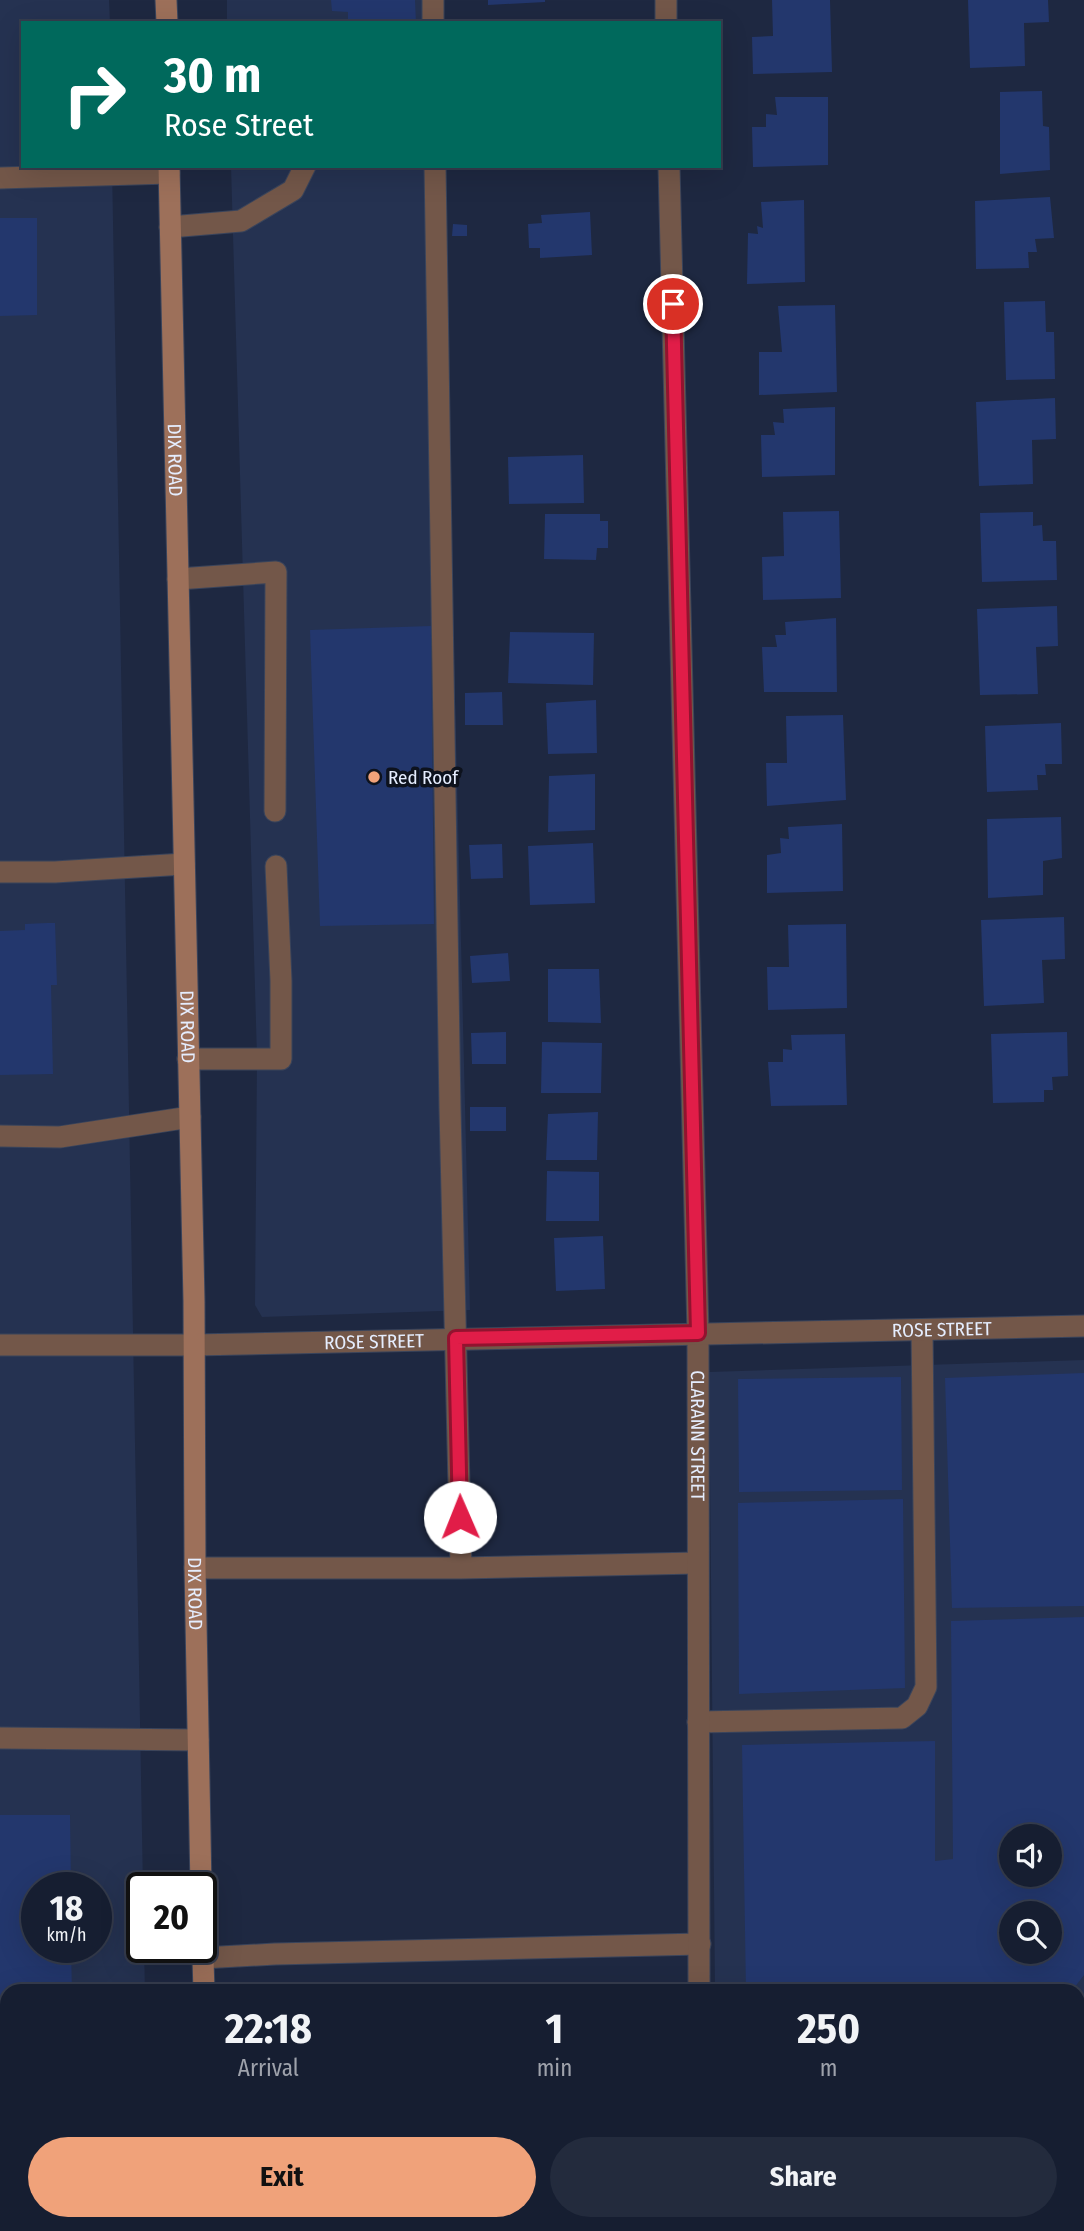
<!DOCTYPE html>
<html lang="en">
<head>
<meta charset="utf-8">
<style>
  body { margin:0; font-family:"Fira Sans Condensed",sans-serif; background:#232b3d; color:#f1f3f6; height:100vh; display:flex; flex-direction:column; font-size:26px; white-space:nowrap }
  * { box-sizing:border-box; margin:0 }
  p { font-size:23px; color:#9ea2ab }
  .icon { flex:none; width:38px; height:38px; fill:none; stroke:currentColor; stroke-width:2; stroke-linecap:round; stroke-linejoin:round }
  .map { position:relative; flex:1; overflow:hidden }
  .panel { position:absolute; left:0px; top:1984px; width:1085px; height:247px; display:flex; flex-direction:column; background:#161e31; border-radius:21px 21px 0 0; box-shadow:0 7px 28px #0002,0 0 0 2px #353c4d }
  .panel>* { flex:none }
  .top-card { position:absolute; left:21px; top:21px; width:700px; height:147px; border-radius:0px; box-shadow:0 7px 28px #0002,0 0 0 2px #353c4d; background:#00695c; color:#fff; overflow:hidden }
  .controls { position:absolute; left:999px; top:1824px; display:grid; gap:14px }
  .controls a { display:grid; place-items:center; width:63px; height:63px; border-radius:50%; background:#161e31; box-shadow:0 7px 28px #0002,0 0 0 2px #353c4d; font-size:35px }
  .speed { position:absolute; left:21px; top:1872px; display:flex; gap:14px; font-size:35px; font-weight:700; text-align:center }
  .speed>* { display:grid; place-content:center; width:91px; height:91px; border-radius:50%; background:#161e31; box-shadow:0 7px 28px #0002,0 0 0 2px #353c4d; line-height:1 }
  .speed small { font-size:18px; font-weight:400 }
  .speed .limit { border:4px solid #111; border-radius:10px; background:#fff; color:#111 }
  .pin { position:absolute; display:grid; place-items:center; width:60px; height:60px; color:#fff; margin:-30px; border:4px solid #fff; border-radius:50%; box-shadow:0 2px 7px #0007 }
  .me { position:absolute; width:77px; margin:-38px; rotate:359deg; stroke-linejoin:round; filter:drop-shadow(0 0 5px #0008) }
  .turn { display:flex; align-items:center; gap:24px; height:147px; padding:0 28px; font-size:32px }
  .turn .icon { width:91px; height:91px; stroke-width:2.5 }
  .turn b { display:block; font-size:49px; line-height:60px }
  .eta { display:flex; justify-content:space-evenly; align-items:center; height:119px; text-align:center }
  .eta b { font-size:42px; font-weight:700; line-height:49px }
  .button { display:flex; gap:14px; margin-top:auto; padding:14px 28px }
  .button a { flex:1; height:80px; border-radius:42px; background:#f0a27a; color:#111; font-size:28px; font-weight:700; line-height:80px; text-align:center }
  .button a+a { background:#232b3d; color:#f1f3f6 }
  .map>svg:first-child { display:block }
  .built { fill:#253251; fill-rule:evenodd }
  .building { fill:#23376d; fill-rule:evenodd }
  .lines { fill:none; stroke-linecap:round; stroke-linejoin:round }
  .lane-casing { stroke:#3a445b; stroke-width:23 }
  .street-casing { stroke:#3a445b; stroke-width:23 }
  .secondary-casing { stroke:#3a445b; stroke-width:23 }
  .lane { stroke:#735749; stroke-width:21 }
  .street { stroke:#735749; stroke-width:21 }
  .secondary { stroke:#9d705a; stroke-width:21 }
  .route-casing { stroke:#92132f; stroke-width:18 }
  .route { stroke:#e11d48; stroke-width:12 }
  .poi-dot { fill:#f0a27a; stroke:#0d121d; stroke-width:2.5 }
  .labels { text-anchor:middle; stroke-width:7; stroke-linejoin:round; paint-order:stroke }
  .street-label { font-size:19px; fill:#e5edfe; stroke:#0d121d }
  .poi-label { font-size:19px; fill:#e5edfe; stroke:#0d121d; text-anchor:start }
</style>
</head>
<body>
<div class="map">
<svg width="1084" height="2231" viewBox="0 0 1084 2231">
  <rect width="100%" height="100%" fill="#1e2841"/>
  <path class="built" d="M0,0H109L110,23H23V166H112L143,1888L142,1948H144L145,1991L7,1992V2224H149V2231H0ZM37,1888H96V1948H37Z
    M227,0H438L439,23H227Z
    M231,166H442L470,1310L262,1317L255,1305L257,1057Z
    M1084,1360V2231H923L928,2224H1078V1992L715,1991L709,1372ZM1012,1836H1050V1874H1012ZM1012,1913H1050V1951H1012Z
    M718,2224H923L918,2231H718Z"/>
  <path class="building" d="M331,0H415L416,23H348V12L332,11Z
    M488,0H545V2L488,5Z
    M772,0H830L832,72L753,74L752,37L773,36Z
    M968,0H1048L1049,22L1024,23L1025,66L970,68Z
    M1042,91L1043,126L1049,127L1050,170L1000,174V92Z
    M775,97H828V165L753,167L752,127H766V114L777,115Z
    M1050,197L1054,238L1035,239L1037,252H1028L1029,268L976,269L975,201Z
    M804,200L805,282L747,284L748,233L758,234L757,226L763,228L761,202Z
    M590,212L592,255L540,258V248H529L528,224L542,223L541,215Z
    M0,218H37V315L0,316Z
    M453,224L467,225V236H452Z
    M1045,301L1046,332H1054L1055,379L1006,380L1004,302Z
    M835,305L837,392L759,395V352H782L778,306Z
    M1055,398L1056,439L1032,440L1033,484L979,486L976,402Z
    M835,407V475L762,477L761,435H775L773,422L784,423L783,409Z
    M583,455L584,503L509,504L508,457Z
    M839,511L841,598L763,600L762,557L784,556L783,512Z
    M1033,512V526L1042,525L1043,541H1056L1057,580L982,582L980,513Z
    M545,514H600V521H608V548H597L596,560L544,559Z
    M1057,606L1058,646L1036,647L1038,694L980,695L977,609Z
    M836,618L837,692H764L762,647H777L775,635H786L785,622Z
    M431,626L434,924L320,926L310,630Z
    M510,632L594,633L593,685L508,683Z
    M502,692L503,725H465V693Z
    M596,700L597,753L548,754L546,703Z
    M843,715L846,800L767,806L766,763H787L786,716Z
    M1061,723L1062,764H1045L1046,775H1037L1038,790L987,792L985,726Z
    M595,774V830L548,832L549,776Z
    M1061,817L1062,858L1043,861V895L988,898L987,819Z
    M842,824L843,891L767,893V855L781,853L780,838L789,839L788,827Z
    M593,843L595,903L530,905L528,846Z
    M502,844L503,878L471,879L469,845Z
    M1064,917L1065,959L1042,960L1044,1003L984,1006L981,920Z
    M47,923H55L57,985H51L53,1074L0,1075V931L25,930V924Z
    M846,924L847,1008L768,1010L767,967H789L788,925Z
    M508,953L510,981L472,983L470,956Z
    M548,969H599L601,1023L548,1022Z
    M506,1032V1064H472L471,1033Z
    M1067,1032L1068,1076L1052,1077L1053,1090H1044V1102L993,1103L991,1034Z
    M845,1034L847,1105L771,1106L768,1062H783V1049L792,1050L791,1035Z
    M542,1042L602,1043L601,1093H541Z
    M470,1107H506V1131H470Z
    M598,1112L597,1160H546L548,1114Z
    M547,1171L599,1172V1221H546Z
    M603,1236L605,1289L556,1291L554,1238Z
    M1084,1373V1606L952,1608L945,1378Z
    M901,1377L902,1490L739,1492L738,1379Z
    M903,1499L905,1688L739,1694L738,1503Z
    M1084,1617V1975L1071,1992H746L742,1745L935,1741V1861L953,1859L951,1621ZM1012,1836H1050V1874H1012ZM1012,1913H1050V1951H1012Z
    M0,1815H70L71,1888H37V1948H71L72,1992H7V2166H0Z"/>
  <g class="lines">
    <defs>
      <path id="lane" d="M433,0V23
        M435,166L450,1109L461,1568
        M0,178L169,173
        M170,227L241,221L293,190L305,166
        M178,579L276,572L275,811
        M0,872H55L184,864
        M188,1059H281V981L276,866
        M0,1136L60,1137L190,1117
        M195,1568H461L697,1563
        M698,1722L902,1718L917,1706L926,1687L922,1330
        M0,1738L198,1740
        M202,1958L275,1954L700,1944
        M17,2231V2224
        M134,2231L142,2224"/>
      <g id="street">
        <path d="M666,0V23"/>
        <path id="s1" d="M669,166L698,1333L699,1992"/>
        <path id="s2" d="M0,1345H194L1084,1326"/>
        <path d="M1078,2033L1084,2025"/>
        <path d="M695,2231V2224"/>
        <path d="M923,2231L928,2224"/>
      </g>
      <g id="secondary">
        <path d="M166,0L167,23"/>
        <path id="s3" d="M169,166L194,1301L195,1568L201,1888"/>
        <path d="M201,1893L204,1992"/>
        <path d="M209,2231V2224"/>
      </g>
    </defs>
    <use href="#lane" class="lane-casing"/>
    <use href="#street" class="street-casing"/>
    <use href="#secondary" class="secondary-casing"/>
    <use href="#lane" class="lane"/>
    <use href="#street" class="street"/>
    <use href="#secondary" class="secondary"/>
  </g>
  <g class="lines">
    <defs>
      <path id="route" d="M460,1517L456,1338L698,1333L673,304"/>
    </defs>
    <use href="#route" class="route-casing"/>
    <use href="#route" class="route"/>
  </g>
  <circle class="poi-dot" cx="374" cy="777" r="7"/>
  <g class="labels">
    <g class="street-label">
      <text dy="7" stroke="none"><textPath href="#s3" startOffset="294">DIX ROAD</textPath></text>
      <text dy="7" stroke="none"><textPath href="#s3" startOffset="861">DIX ROAD</textPath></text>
      <text dy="7" stroke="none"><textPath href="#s2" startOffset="942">ROSE STREET</textPath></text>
      <text dy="7" stroke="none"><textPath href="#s2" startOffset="374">ROSE STREET</textPath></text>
      <text dy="7" stroke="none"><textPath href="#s1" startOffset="1270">CLARANN STREET</textPath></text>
      <text dy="7" stroke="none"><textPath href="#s3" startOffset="1428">DIX ROAD</textPath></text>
    </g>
    <g class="poi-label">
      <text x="388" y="784">Red Roof</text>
    </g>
  </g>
</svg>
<div class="controls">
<a><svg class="icon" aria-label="sound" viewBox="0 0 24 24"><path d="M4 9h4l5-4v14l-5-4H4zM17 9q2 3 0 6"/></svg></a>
<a><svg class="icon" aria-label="search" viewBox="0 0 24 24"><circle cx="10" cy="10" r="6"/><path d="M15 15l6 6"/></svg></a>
</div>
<div class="speed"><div>18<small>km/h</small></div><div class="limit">20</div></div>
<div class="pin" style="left:673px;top:304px;background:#d93025"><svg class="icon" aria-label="arrive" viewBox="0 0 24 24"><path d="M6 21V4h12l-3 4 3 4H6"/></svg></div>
<svg class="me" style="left:460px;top:1517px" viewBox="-20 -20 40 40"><circle r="19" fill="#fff"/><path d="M0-13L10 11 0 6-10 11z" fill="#e11d48"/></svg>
<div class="top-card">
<div class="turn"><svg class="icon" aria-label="right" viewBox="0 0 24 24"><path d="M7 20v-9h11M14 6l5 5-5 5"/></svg><div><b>30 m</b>Rose Street</div></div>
</div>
<section class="panel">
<div class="eta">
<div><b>22:18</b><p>Arrival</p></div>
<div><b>1</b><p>min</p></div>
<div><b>250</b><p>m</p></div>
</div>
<div class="button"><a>Exit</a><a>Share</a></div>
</section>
</div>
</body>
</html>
